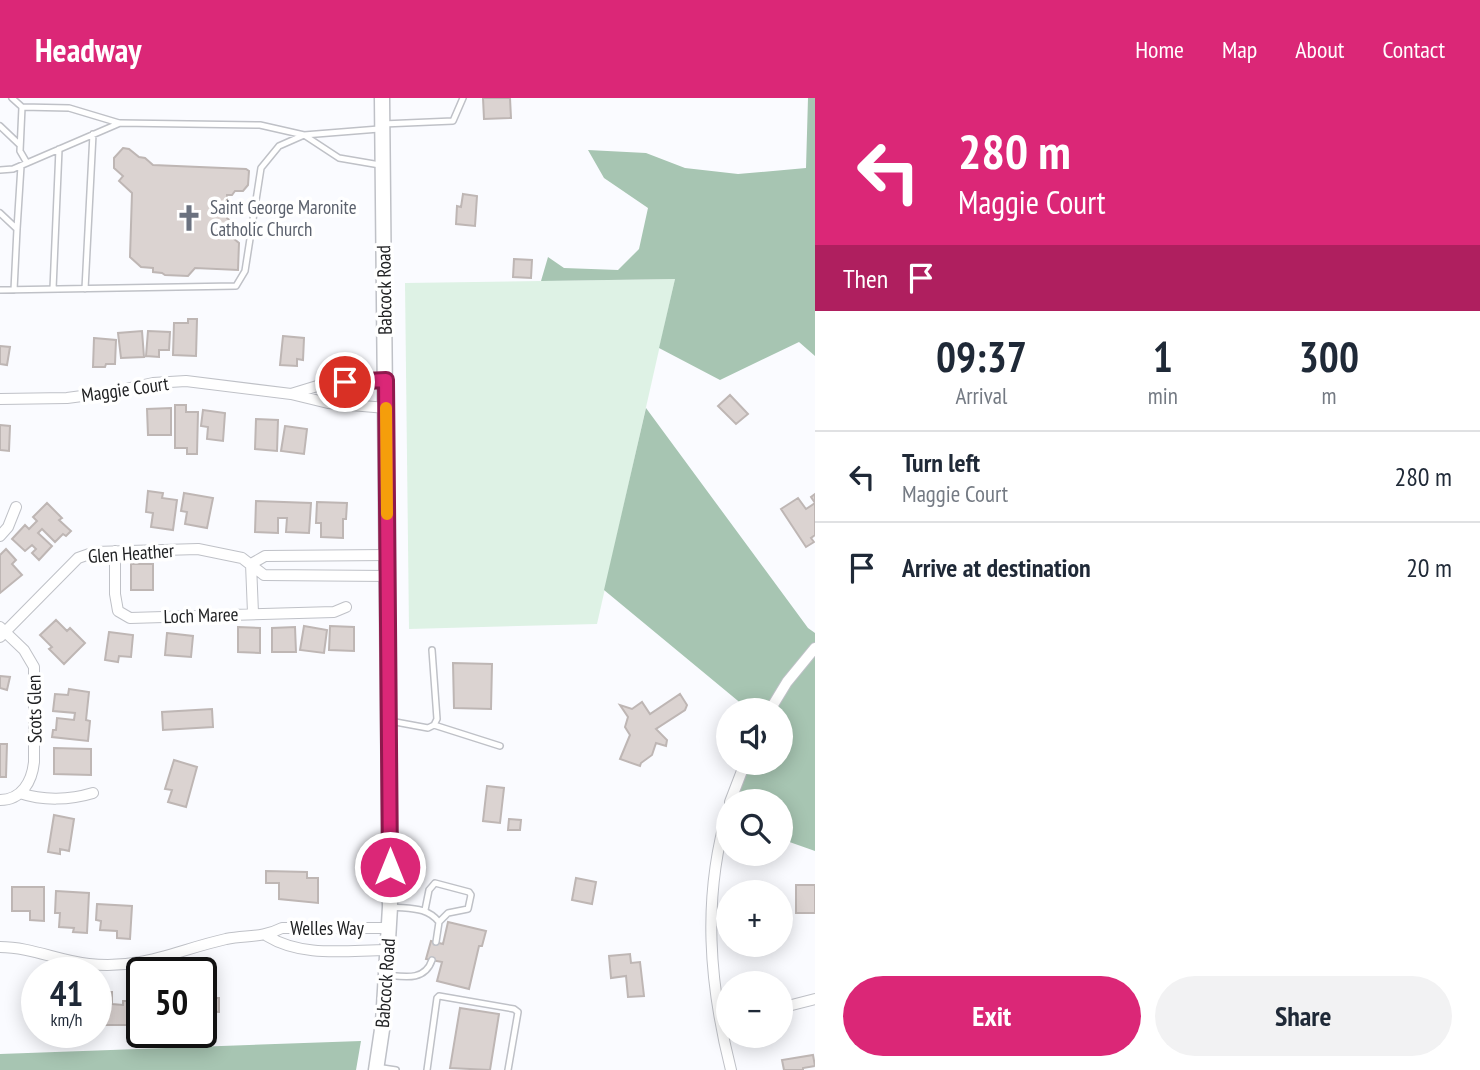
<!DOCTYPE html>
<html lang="en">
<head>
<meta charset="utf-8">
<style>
  body { margin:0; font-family:"PT Sans Narrow",sans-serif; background:#f2f2f3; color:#1f2937; height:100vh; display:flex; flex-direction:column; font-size:26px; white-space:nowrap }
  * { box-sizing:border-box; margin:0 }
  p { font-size:23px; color:#747a83 }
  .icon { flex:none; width:38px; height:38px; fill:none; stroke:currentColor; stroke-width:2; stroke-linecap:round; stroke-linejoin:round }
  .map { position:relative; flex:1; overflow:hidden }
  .panel { display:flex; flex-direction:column; background:#fff; width:665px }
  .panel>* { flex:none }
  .hud { background:#db2777; color:#fff; overflow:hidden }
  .tools { position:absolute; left:716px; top:600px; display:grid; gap:14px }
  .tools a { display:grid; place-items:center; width:77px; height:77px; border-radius:50%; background:#fff; box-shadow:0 4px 18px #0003; font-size:35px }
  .speed { position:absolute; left:21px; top:859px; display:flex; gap:14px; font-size:35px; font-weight:700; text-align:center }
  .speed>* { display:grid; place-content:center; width:91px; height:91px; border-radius:50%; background:#fff; box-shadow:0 4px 18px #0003; line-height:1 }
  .speed small { font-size:18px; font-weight:400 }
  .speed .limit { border:4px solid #111; border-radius:10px; background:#fff; color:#111 }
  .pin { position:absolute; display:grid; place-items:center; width:60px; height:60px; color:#fff; margin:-30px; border:4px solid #fff; border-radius:50%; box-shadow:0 2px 7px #0007 }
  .me { position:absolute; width:77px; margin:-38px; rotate:0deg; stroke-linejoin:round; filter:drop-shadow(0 0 5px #0008) }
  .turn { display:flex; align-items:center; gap:24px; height:147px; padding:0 28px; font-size:32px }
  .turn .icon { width:91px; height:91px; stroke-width:2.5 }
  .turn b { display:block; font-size:49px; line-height:60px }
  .then { display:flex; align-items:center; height:66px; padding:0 28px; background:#0003; gap:14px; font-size:26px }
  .eta { display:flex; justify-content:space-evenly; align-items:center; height:119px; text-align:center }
  .eta b { font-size:42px; font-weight:700; line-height:49px }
  .button { display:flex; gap:14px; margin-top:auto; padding:14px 28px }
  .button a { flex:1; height:80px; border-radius:42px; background:#db2777; color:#fff; font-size:28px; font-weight:700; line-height:80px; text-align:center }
  .button a+a { background:#f2f2f3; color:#1f2937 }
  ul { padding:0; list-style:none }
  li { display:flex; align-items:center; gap:21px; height:91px; padding:0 28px; border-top:2px solid #e0e1e3 }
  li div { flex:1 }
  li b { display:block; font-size:26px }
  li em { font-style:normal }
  header { display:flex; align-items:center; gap:42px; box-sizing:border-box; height:98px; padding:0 35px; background:#db2777; color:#fff }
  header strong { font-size:33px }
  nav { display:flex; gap:38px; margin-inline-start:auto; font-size:24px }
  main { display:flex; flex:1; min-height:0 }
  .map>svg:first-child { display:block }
  .green { fill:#def2e5 }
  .forest { fill:#a7c5b2 }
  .building { fill:#dbd3d1; stroke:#beb6b4; stroke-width:2 }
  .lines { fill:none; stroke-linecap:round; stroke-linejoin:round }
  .lane-casing { stroke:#bfc1c7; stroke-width:8 }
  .street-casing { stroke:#bfc1c7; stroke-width:12 }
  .secondary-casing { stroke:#bfc1c7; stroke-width:17 }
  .lane { stroke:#fff; stroke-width:5 }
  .street { stroke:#fff; stroke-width:10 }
  .secondary { stroke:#fff; stroke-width:14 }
  .route-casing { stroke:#8e194d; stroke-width:18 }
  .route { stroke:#db2777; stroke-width:12 }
  .slow { stroke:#f59e0b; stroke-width:12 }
  .labels { text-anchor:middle; stroke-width:7; stroke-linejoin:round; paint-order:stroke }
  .worship-label { font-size:19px; fill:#5b616d; stroke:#fff; text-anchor:start }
  .street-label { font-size:19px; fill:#212224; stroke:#fff }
</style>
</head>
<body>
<header>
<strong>Headway</strong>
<nav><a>Home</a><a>Map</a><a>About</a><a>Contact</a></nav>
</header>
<main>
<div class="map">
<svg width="815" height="972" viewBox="0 0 815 972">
  <rect width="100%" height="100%" fill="#fafbff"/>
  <path class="green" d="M675,181L597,526L409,531L405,185Z"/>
  <path class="forest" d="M808,0H815V258L799,244L720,282L659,250L675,181L541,183L548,159L564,170L618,172L639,151L648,110L604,80L588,52L646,55L685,70L738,76L806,70Z
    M646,310L808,530L815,535V753L781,741L780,704L735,703L750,665H780V612H749L604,492Z
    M361,943L356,972H0V956Z"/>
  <path class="building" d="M483,0H510L511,20L484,21Z
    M123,50L129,51L139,59L145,60L153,67L246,71L249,73L248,87L243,93H235L232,97H227V120L234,126L233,140L239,145L238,172L195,170L188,178L165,177L162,175L153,174V170L141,169L130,159L132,95L119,83L123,78L114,70V60Z
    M463,96L477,98L475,128L456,126L457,108L461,109Z
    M514,161L532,162L531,180L513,179Z
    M188,221H197L196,258L173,257L174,225H188Z
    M142,233L144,259L121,260L118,235Z
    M148,233L170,234L169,252H159V259L146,258Z
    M283,238L304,240L303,262L297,261V268L280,267Z
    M94,240L116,242L115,266H106L105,269H93Z
    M0,248L10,249L7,267L0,266Z
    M730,297L748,316L736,326L718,308Z
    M175,307H186V314H198L197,356H187V350H175Z
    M171,310V337H148L147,311Z
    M203,312L225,315L223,343L207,341L208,329L201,328Z
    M256,321L278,322L277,353L255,351Z
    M0,327L10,328L9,353L0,352Z
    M285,328L307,331L304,356L281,353Z
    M148,393L163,395L162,400L177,402L173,432L151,429L153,415L146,414Z
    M184,395L213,400L207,430L185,426L187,414L181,413Z
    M815,396V437L811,440L814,444L806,449L781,411L798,400L806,411L815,405L811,399Z
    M256,403L311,405L309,435L286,434L287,420H278V435L255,434Z
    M317,404L347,405L346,421H343V440L321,439V425H316Z
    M47,405L62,420L59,422L71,433L66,438L63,436L55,444L42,431L38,435L52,448L39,462L32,455L36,451L32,447L25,453L12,441L25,427L29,431L37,423L33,419Z
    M6,451L16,462L12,466L22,477L0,495V457Z
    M131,466H153V492H131Z
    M56,522L67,533L70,530L85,545L64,566L49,551L52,549L40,537Z
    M304,528L327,532L324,555L300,552Z
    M330,528L354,529V553L329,552Z
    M238,529L260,530V555L238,554Z
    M295,529L296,554H272V530Z
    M109,534L133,537L131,559L119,558L118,564L105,562Z
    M167,535L193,538L191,559L165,557Z
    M453,565L492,566L491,611L454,610Z
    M0,578L10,579L7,592L0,590Z
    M69,591L89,594L86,622L90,623L88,643L52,639L53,632H56L57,620L74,622L75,615L53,613L55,596L68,597Z
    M680,596L687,607L685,612L656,631L667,642L666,648L656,645L652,657L641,665L640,668L620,661L630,637L625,629L628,619L620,607L632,611L642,604L650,616Z
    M212,611L213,629L163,632L162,614Z
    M0,646H7L6,679H0Z
    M54,650L91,651V677L54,676Z
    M174,662L197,669L186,709L168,704L172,692L165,691Z
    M487,688L504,690L500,725L483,723Z
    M54,717L74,721L69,753L60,751V756L48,754Z
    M509,721L521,722L520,732H508Z
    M266,773L307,774V780H318V805L279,801V785H266Z
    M576,780L596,784L592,806L572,802Z
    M796,787H815V815H796Z
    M12,789H44V823L30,822V813H12Z
    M56,793L89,795L87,835L73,834L74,830L59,829L60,815H55Z
    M97,806L132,808L130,841L117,840V833L100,832L101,823L96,822Z
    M448,824L486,833L482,848H479L469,891L437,883L442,864L426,861L431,843L443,846Z
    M630,856L631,865L640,864L644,898L628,899L626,878L611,880L609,858Z
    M201,892L215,893L214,900H219V914L201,913Z
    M99,894H112V906L123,907V903H129V913H132V927H99Z
    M460,910L499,916L490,972L450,970Z
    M813,957L815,968L803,970V972H784L782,962Z"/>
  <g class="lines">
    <defs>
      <path id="lane" d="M12,0L22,9L69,10L119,25
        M22,9L20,53L27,65
        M383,26L453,23L463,0
        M0,28L20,47
        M0,72L13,71L120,25L260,27L304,37L379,31
        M0,115L17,131L14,192
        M17,131L21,68
        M53,191L59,51
        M85,191L93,36
        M0,192L236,188L245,173L261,70L279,48L304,37L339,60L380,67
        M390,623L428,630L434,627L437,621L432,552
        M434,627L500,648
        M393,809C411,811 427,809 439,824L436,844
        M425,812L429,792L435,785L469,794L471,797L468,811L448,815L439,824
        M387,877C405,879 425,883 432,862
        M376,969L396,972
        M427,972L437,900L439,898L514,911L518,914L508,972"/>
      <path id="street" d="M386,282L327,285L291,296L328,305L386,310
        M0,301L67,300L112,294L153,285L186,283L291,296
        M0,438L8,429L16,409
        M115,453V496L118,513L130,520L334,514L346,509
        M251,466L265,458L387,457
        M251,466L253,515
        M0,529L24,552L34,569V664C32,683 22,702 0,702
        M0,539L78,460L95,454L198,451L242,460L264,477L387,478
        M770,612L787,584L815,550
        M20,695C43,703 70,702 93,695
        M730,704L745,665
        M728,712C702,799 709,885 731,972
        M267,838C303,860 347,852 388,852
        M0,849C31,849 59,863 89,866C141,872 177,852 226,841C248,837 262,840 282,830H388
        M780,910L815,901"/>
      <path id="secondary" d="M376,972L383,925L390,809L382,0"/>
    </defs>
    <use href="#lane" class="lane-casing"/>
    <use href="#street" class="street-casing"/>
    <use href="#secondary" class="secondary-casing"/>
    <use href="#lane" class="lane"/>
    <use href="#street" class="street"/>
    <use href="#secondary" class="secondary"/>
  </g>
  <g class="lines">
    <defs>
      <path id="route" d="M345,284L386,282L390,769"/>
    </defs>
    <use href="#route" class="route-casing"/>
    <use href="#route" class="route"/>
    <path class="slow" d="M386,310L387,416"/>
  </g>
  <defs>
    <symbol id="church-bare" viewBox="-9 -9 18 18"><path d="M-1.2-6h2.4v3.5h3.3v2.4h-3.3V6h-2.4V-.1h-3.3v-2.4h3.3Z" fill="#6b7280" stroke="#fff" stroke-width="2.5" paint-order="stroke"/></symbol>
  </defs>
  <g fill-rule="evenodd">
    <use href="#church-bare" x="170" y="101" width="38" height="38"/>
  </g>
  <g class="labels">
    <g class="worship-label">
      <text x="210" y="116">Saint George Maronite<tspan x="210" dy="22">Catholic Church</tspan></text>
    </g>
    <g class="street-label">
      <text transform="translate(384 192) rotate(-91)" y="7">Babcock Road</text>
      <text transform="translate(125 291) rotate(-8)" y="7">Maggie Court</text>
      <text transform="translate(131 455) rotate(-4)" y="7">Glen Heather</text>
      <text transform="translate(201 517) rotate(-2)" y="7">Loch Maree</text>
      <text transform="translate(34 611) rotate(-91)" y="7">Scots Glen</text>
      <text x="327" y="837">Welles Way</text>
      <text transform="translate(385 885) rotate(-86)" y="7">Babcock Road</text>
    </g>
  </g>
</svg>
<div class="tools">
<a><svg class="icon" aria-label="sound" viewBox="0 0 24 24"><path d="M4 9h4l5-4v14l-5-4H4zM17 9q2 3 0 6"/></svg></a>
<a><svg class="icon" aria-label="search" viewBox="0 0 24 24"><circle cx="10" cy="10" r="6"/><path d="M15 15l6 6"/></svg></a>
<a>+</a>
<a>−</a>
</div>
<div class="speed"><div>41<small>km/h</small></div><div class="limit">50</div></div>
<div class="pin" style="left:345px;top:284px;background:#d93025"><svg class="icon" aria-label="arrive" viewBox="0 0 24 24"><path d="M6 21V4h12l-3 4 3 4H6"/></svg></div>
<svg class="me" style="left:390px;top:769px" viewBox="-20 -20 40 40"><circle r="17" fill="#db2777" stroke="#fff" stroke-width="3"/><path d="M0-11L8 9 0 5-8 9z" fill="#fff"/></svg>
</div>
<section class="panel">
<div class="hud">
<div class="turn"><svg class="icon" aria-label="left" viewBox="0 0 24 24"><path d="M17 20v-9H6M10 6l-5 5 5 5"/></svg><div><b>280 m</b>Maggie Court</div></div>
<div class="then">Then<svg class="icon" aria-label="arrive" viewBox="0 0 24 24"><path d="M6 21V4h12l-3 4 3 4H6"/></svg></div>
</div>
<div class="eta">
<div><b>09:37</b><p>Arrival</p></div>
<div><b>1</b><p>min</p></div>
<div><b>300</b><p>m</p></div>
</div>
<ul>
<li><svg class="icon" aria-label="left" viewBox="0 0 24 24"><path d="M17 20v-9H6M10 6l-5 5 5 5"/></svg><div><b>Turn left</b><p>Maggie Court</p></div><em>280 m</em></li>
<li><svg class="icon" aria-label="arrive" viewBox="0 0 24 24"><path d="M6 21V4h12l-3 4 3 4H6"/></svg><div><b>Arrive at destination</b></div><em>20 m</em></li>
</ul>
<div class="button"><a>Exit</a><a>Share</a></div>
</section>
</main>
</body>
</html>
